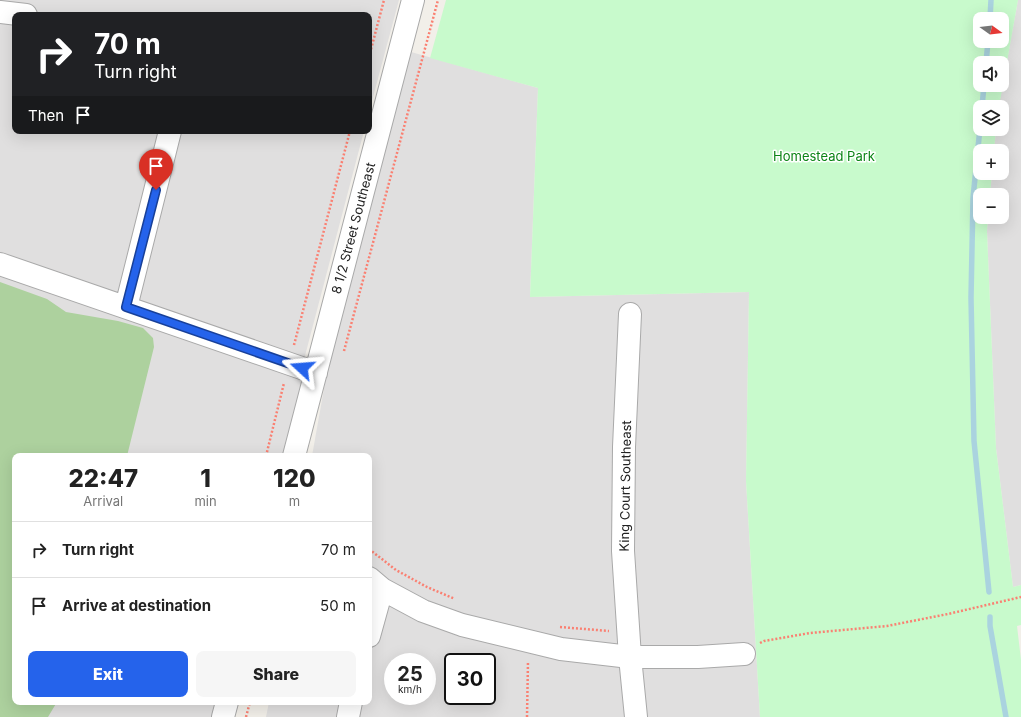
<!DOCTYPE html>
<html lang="en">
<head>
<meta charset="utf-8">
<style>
  body { margin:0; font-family:Inter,sans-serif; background:#f6f6f6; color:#222; height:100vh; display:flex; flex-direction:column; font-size:15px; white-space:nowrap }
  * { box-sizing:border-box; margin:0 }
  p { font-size:13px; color:#767676 }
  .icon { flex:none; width:22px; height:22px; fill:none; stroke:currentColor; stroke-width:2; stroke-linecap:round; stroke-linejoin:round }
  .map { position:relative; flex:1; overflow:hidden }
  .details { position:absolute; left:12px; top:453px; width:360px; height:252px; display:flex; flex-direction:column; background:#fff; border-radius:8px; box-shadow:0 4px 16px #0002 }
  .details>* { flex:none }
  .banner { position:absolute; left:12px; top:12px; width:360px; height:122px; border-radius:8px; box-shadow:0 4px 16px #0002; background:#202124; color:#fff; overflow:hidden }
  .needle { width:26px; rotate:105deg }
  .fabs { position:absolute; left:973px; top:12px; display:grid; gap:8px }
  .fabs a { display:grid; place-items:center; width:36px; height:36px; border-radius:8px; background:#fff; box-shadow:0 4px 16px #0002; font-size:20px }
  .speed { position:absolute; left:384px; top:653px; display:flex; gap:8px; font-size:20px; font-weight:700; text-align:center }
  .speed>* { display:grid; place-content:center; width:52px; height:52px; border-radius:50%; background:#fff; box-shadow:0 4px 16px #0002; line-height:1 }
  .speed small { font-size:10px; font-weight:400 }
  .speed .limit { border:2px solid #111; border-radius:6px; background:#fff; color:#111 }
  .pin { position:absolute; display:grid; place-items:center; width:34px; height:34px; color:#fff; margin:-41px -17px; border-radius:50% 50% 50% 0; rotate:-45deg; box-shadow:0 0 4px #0007 }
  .pin .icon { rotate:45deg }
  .me { position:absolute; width:44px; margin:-22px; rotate:289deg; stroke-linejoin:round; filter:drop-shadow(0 0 3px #0008) }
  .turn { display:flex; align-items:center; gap:14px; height:84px; padding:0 16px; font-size:18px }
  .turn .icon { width:52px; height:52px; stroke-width:2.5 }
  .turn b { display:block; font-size:28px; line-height:34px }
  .then { display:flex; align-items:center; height:38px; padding:0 16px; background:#0003; gap:8px; font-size:15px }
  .eta { display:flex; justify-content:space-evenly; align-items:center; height:68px; text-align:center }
  .eta b { font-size:24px; font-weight:800; line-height:28px }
  .button { display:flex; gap:8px; margin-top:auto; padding:8px 16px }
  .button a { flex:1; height:46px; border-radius:8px; background:#2563eb; color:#fff; font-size:16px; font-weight:800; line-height:46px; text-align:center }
  .button a+a { background:#f6f6f6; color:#222 }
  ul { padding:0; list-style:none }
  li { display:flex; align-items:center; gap:12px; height:56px; padding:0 16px; border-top:1px solid #e0e0e0 }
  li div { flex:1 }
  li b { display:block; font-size:15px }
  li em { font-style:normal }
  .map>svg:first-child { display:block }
  .residential { fill:#e0dfdf; fill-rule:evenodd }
  .forest { fill:#add19e }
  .park { fill:#c8facc; fill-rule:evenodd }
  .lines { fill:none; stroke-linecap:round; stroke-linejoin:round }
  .stream { stroke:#aad3df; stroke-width:5.5 }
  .minor-casing { stroke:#a9a9a9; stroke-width:24 }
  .path { stroke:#fa8072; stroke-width:2.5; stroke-dasharray:2 2; stroke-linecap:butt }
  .minor { stroke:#fff; stroke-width:22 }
  .route-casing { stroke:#184099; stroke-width:10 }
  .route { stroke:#2563eb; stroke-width:7 }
  .labels { text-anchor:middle; stroke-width:3; stroke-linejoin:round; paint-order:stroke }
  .park-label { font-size:13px; fill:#0c8416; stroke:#fff }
  .street-label { font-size:13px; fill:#222; stroke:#fff }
</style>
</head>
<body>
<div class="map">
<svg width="1021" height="717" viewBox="0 0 1021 717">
  <rect width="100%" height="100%" fill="#f2efe9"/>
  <path class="residential" d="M0,0H399L369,112V15H15V131H364L301,371L326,377L411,52L538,88L530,297L749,292L746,481L760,717H266L269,702H369V456H312L325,383L305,456H101L0,291ZM393,662H427V696H393ZM453,662H487V696H453Z
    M1018,0H1021V585L1013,587L996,448L987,231L988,217H1002V195H990L992,173H1002V151H994L996,129H1002V107H999V105Z
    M36,702H239L235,717H32Z"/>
  <path class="forest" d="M0,282L47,299L66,312L118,321L143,328L153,338L154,347L127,456H15V702H57L48,717H0Z"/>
  <path class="park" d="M446,0H1018L999,107H980V129H996L994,151H980V173H992L990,195H980V217H988L987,231L996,448L1013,587L1021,585V625L1017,626L1021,660V717H760L746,481L749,292L530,297L538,88L430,58ZM980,19H1002V41H980ZM980,63H1002V85H980Z"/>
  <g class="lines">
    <path class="stream" d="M990,19L991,0
      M986,63L988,41
      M982,107L984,85
      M980,128L973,198L971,298L974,441L989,592
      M990,617V626L1006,717"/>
    <defs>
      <path id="minor" d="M0,12L26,15
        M0,264L316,373
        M126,307L170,131
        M630,314L624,447L623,551L630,657L636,717
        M294,456L413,0
        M369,578L382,589L423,611L462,625L561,649L630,657H698L744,654
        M369,636L382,589
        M223,717L227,702
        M348,717L351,702"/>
    </defs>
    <use href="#minor" class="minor-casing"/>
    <path class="path" d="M369,57L384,0
      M294,345L350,131
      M344,351L438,0
      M266,456L284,383
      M369,549L396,570L427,587L455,599
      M560,627L609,631
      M760,643L764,641L810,633L887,626L948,614L1021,597
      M246,717L250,702
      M527,717L528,661"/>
    <use href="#minor" class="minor"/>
  </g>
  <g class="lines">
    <defs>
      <path id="route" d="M156,190L126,307L302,368"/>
    </defs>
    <use href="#route" class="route-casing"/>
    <use href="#route" class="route"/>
  </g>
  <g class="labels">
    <g class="park-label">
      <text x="824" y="161">Homestead Park</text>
    </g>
    <g class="street-label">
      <text transform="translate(353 228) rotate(-75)" y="5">8 1/2 Street Southeast</text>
      <text transform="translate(625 486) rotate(-89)" y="5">King Court Southeast</text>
    </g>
  </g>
</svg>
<div class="fabs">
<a><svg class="needle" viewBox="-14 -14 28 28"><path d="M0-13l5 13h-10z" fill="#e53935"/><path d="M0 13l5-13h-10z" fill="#767676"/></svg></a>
<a><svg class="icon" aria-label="sound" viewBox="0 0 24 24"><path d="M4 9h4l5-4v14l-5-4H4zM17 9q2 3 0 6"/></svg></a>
<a><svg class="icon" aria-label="layers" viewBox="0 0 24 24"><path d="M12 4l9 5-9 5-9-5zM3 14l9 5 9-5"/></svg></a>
<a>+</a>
<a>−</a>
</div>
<div class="speed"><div>25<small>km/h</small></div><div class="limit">30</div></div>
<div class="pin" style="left:156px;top:190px;background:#d93025"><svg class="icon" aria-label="arrive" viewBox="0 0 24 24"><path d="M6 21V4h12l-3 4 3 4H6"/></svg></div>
<svg class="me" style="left:302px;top:368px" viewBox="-20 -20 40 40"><path d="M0-17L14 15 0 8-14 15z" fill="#2563eb" stroke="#fff" stroke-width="4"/></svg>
<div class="banner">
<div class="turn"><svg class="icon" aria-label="right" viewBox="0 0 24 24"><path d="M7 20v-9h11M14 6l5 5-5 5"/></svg><div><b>70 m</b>Turn right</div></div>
<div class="then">Then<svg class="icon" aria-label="arrive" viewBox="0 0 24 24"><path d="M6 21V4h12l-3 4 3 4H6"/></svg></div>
</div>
<section class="details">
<div class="eta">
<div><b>22:47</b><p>Arrival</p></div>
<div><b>1</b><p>min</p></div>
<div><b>120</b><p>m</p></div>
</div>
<ul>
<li><svg class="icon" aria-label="right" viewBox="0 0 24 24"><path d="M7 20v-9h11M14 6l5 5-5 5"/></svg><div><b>Turn right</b></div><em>70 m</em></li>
<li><svg class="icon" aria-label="arrive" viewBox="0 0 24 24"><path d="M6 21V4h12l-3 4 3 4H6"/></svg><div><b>Arrive at destination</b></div><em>50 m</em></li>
</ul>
<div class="button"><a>Exit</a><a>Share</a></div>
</section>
</div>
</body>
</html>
